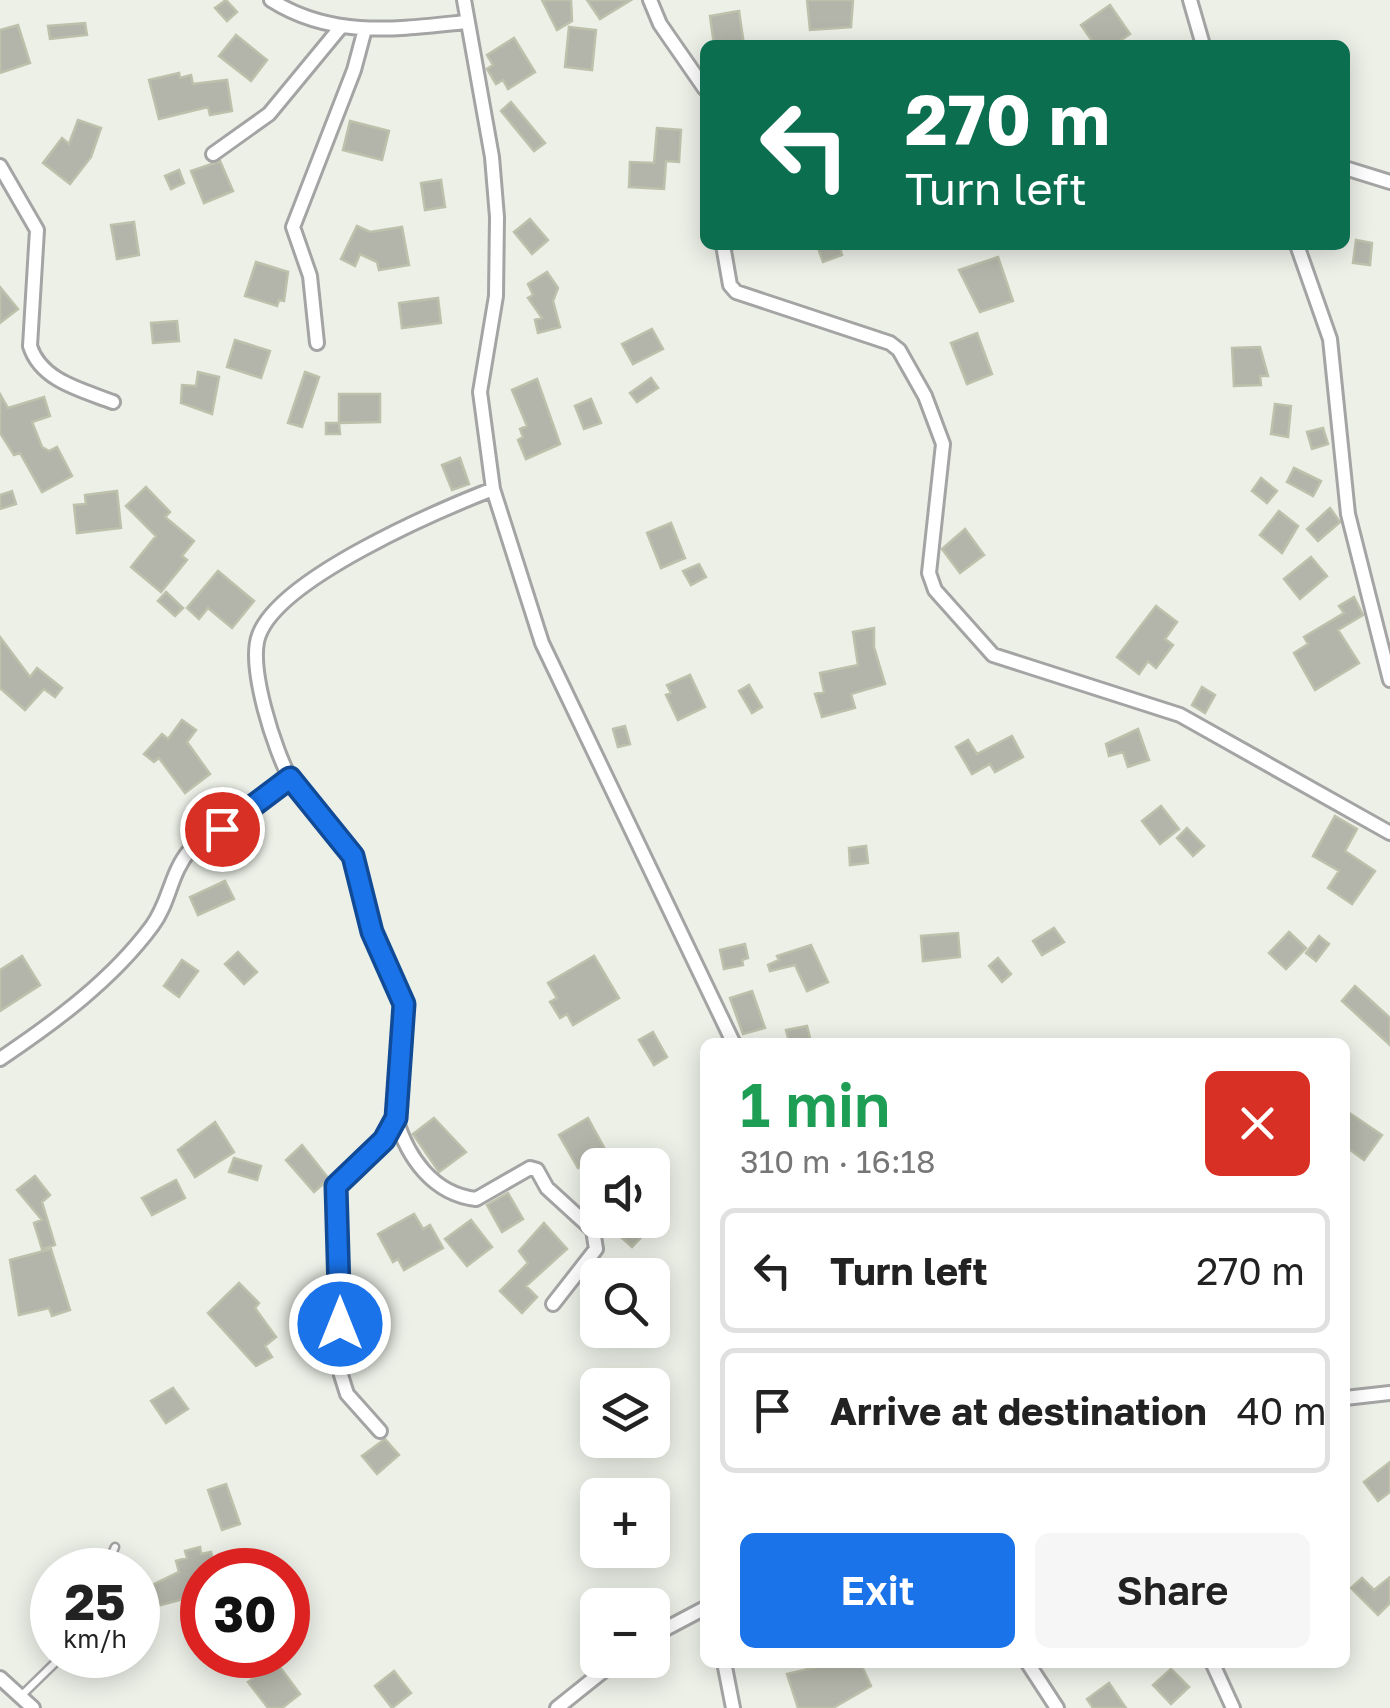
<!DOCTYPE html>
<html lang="en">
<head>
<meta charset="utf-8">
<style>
  body { margin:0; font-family:"Golos Text",sans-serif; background:#f6f6f6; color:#222; height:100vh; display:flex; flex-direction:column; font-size:38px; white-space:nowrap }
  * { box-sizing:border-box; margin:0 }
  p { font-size:32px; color:#767676 }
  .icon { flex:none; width:55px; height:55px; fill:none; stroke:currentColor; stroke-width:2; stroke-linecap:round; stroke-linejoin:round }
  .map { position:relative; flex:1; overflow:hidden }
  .side { position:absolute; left:700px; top:1038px; width:650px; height:630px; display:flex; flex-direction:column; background:#fff; border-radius:15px; box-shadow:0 5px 25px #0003 }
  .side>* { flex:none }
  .hud { position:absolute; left:700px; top:40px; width:650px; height:210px; border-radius:15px; box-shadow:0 5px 25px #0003; background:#0b6e4f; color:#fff; overflow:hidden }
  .controls { position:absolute; left:580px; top:1148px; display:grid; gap:20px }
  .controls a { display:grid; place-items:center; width:90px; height:90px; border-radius:15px; background:#fff; box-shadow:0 5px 25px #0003; font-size:50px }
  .speed { position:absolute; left:30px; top:1548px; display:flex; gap:20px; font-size:50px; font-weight:700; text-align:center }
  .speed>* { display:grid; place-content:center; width:130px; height:130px; border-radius:50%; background:#fff; box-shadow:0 5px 25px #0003; line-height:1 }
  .speed small { font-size:25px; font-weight:400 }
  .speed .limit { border:15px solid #d22; background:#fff; color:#111 }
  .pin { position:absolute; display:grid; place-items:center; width:85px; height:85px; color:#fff; margin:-42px; border:5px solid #fff; border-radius:50%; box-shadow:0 2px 10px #0007 }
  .me { position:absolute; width:110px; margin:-55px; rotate:0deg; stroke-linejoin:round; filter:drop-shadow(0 0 8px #0008) }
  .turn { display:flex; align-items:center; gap:35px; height:210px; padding:0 40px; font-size:45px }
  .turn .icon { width:130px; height:130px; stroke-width:2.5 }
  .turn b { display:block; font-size:70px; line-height:85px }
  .round { display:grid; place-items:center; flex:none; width:105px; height:105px; border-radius:15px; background:#f6f6f6 }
  .overview { display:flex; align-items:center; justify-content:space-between; height:170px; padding:0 40px }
  h1 { font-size:60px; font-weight:600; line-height:75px; color:#1e9e55 }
  .cta { display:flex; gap:20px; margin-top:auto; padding:20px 40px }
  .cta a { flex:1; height:115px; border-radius:15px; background:#1a73e8; color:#fff; font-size:40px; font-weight:600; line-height:115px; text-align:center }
  .cta a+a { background:#f6f6f6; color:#222 }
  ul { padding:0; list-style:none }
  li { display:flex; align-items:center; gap:30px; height:125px; margin:0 20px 15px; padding:0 20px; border:5px solid #e0e0e0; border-radius:15px }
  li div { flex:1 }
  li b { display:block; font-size:38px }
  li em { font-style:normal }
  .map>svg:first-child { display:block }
  .building { fill:#b4b5aa; stroke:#bdc1ab; stroke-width:2.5 }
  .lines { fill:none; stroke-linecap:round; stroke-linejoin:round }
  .lane-casing { stroke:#a4a4a4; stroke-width:11 }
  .street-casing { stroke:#a4a4a4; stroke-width:18 }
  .lane { stroke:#fff; stroke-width:6 }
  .street { stroke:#fff; stroke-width:12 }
  .route-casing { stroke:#114b97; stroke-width:25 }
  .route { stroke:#1a73e8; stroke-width:18 }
</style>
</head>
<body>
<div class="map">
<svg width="1390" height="1708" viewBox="0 0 1390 1708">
  <rect width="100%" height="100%" fill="#ecf0e7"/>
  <path class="building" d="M226,0L237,12L227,21L215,8Z
    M542,0H571L572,21L557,30Z
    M587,0H631L600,19Z
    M807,0H853L851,27L810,30Z
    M1110,5L1130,34L1114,45H1095L1081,25Z
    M739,11L744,45H714L710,16Z
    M85,23L87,35L50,39L48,26Z
    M18,25L30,63L0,73V30Z
    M569,27L596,30L592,70L565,67Z
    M236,35L267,60L251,81L219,56Z
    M514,38L535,72L508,89L503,80L496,84L487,69L493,65L487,55Z
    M179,73L180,78L191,75L193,84L227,80L232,111L210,115L208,107L159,119L149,80Z
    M511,102L545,143L534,151L501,111Z
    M78,120L101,128L91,157L70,184L43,163L62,138L69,144Z
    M350,121L389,131L382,160L343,150Z
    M657,128L681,130L679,162L666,161L664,189L629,187L630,162L654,163Z
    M220,161L233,191L204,203L191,171Z
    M179,170L184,183L171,189L165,176Z
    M441,180L445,207L425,210L421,183Z
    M530,219L548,240L532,254L514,232Z
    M134,222L139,255L117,259L111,225Z
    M357,226L370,232L402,227L409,265L379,270L377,262L360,254L355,266L341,259Z
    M1356,240L1372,243L1370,265L1353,263Z
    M839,245L842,255L823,262L818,248Z
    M998,257L1013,301L980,312L959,270Z
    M256,262L288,272L284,301L279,300L277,306L245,296Z
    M547,272L558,288L553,301L560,327L538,333L535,320L542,318L528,298L533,295L528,284Z
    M0,287L18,309L0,323Z
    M438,298L441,323L402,328L399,303Z
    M177,321L179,341L153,343L151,323Z
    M652,329L663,349L633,364L622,344Z
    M977,333L992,374L967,384L951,343Z
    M235,340L270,351L261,378L227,367Z
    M1260,347L1268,376H1260L1261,385L1234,386L1232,348Z
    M198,372L219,377L212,414L181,403L182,385L196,386Z
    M305,372L319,377L302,427L288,423Z
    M651,378L658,388L637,402L630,393Z
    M537,379L560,444L526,459L518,440L523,437L520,429L527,426L512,390Z
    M0,394L8,408L44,397L50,416L32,422L42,447L49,451L57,447L72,476L42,492L20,453L14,455L0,433Z
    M339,394H380V422L339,423L340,434H326V423H339Z
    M591,399L601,423L584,429L575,406Z
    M1275,404L1291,406L1288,437L1271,434Z
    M1323,428L1328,444L1312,449L1307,432Z
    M460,458L469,484L452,490L442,465Z
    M1294,468L1321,481L1313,496L1287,482Z
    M1261,478L1277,491L1267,503L1252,491Z
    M146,487L170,512L165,517L194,541L182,556L187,560L161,592L131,567L156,536L126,506Z
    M12,491L16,504L0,509V495Z
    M117,491L121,528L77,533L74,505L86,504L85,495Z
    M1330,508L1340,522L1318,541L1307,529Z
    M1279,511L1298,526L1282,553L1260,535Z
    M671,523L685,558L661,568L647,533Z
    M965,529L984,555L960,573L942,549Z
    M1311,557L1327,576L1300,599L1284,579Z
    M699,564L706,577L691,585L683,571Z
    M218,571L254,601L232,628L208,608L199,619L187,608Z
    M166,592L183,608L175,616L158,601Z
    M1354,597L1363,615L1338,630L1359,663L1315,690L1294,653L1308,644L1304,637L1344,613L1339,606Z
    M1156,606L1177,622L1165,639L1173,645L1156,668L1148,661L1139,674L1117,657Z
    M874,628V647L885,684L851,694L855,708L822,717L815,694L824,692L820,673L858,665L853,632Z
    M0,637L30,677L37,668L62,688L55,697L44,689L25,710L0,688Z
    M690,675L705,707L678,720L666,695L671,693L667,685Z
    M749,685L762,707L752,713L739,691Z
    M1202,687L1215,695L1205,713L1192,705Z
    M182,720L196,730L187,742L210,774L185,793L159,758L154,762L144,754L162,734L168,739Z
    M625,726L630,744L618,747L613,729Z
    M1138,729L1149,760L1128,767L1123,752L1109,756L1106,744Z
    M1012,736L1023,757L995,772L990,764L972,774L956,747L968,740L977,754Z
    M1161,806L1179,829L1160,844L1142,821Z
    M1335,816L1357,829L1345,851L1375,871L1352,904L1328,888L1339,871L1313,856Z
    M1187,828L1204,846L1193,856L1177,838Z
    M866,846L868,863L850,865L849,848Z
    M225,881L234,899L198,915L190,897Z
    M1054,928L1064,942L1042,955L1033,941Z
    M1289,932L1306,948L1286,969L1269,953Z
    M958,933L960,957L923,961L921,936Z
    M1319,936L1329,944L1316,961L1306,953Z
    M745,944L748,958L742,960L743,965L724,969L720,950Z
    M811,945L828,982L807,991L795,965L770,971L768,965L779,960L777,956Z
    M238,952L257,972L244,984L225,964Z
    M22,956L40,985L0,1011V970Z
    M594,956L619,998L573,1025L567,1014L560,1018L550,1002L557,998L548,983Z
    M998,958L1011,974L1002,982L989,966Z
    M182,960L198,971L179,997L164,986Z
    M1355,986L1390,1018V1045L1342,1001Z
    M752,991L765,1028L743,1034L730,998Z
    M807,1026L811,1042H789L786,1030Z
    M653,1032L667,1057L654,1065L639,1040Z
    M1345,1110L1382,1135L1364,1160L1345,1146Z
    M434,1118L466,1152L439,1172L413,1134Z
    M588,1118L606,1151L578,1168L559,1135Z
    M215,1122L234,1152L195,1177L178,1150Z
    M302,1145L329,1179L314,1192L286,1160Z
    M234,1158L261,1166L257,1180L229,1172Z
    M35,1176L50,1195L42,1202L55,1245L42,1249L34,1223L42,1220L17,1190Z
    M176,1180L185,1198L152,1215L142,1198Z
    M508,1193L523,1219L502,1232L487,1205Z
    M414,1214L423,1229L430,1225L443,1248L404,1270L398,1259L393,1262L378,1234Z
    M471,1220L492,1247L467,1266L445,1239Z
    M602,1220H636L647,1231L632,1247Z
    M544,1223L567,1249L526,1286L537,1297L522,1313L500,1291L528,1263L519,1251Z
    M51,1249L70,1310L52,1316L49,1308L19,1315L10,1260Z
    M239,1283L259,1303L255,1308L276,1337L265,1346L272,1357L256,1366L208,1313Z
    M173,1388L188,1409L166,1423L151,1401Z
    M385,1439L399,1455L377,1474L362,1456Z
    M1390,1462V1492L1378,1501L1364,1482Z
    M226,1484L240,1524L222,1530L208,1490Z
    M200,1547L201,1554L211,1552L216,1570H202V1594L157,1606L148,1587L179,1572L176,1561L187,1558L185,1551Z
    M1390,1577V1603L1378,1615L1351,1588L1362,1578L1374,1590Z
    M276,1662L300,1694L282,1708H268L248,1682Z
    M839,1662H860L871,1686L833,1708H798L787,1674Z
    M1171,1669L1189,1687L1171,1704L1153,1685Z
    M394,1671L411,1693L392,1708L375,1686Z
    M1109,1683L1126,1708H1093L1087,1699Z"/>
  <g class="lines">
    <defs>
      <path id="lane" d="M105,1570L115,1547
        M21,1696L63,1655"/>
      <path id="street" d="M271,0C332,39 398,29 466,22
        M464,0L492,157L497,217L496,296L480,392L493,489L542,643L733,1042
        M650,0L660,24L705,89
        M1190,0L1203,45
        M213,154L269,114L340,28
        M0,166L37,230L30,346C41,381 82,390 113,402
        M1345,168L1390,182
        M723,245L730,285L736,292L890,343L899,350L925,396L943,444L929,573L935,590L993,655L1180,715L1390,833
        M1297,245L1330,339L1348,514L1390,680
        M317,343L310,276L293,227L354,70L365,29
        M493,489C437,511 280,578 259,635C247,666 275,752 291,780C308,809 337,827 353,857C365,879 365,906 372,930C378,951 393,970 401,991C412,1022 398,1085 396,1119C408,1158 433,1194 476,1199L530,1168L537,1170L547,1188L593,1230L596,1249L553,1304
        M0,1059C55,1022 112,980 152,926C170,902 170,873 190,850L290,778
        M1345,1398L1390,1393
        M380,1431L347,1394L341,1375V1257L334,1198L336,1186L384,1140L396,1118
        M652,1636L705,1608
        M724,1662L733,1708
        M1027,1662L1057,1708
        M1212,1662L1233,1708
        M0,1678L33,1708
        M557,1708L617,1660"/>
    </defs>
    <use href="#lane" class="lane-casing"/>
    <use href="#street" class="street-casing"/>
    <use href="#lane" class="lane"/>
    <use href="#street" class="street"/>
  </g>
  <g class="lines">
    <defs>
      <path id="route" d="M222,829L290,778L353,856L372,932L404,1004L396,1118L384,1140L336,1186L340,1324"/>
    </defs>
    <use href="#route" class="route-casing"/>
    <use href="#route" class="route"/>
  </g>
</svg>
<div class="controls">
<a><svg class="icon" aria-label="sound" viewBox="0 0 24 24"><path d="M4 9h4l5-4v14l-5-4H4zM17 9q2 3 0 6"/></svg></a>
<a><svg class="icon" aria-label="search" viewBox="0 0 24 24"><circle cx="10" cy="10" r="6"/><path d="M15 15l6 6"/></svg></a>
<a><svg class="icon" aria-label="layers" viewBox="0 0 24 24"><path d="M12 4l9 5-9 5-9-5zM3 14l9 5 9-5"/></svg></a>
<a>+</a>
<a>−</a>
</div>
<div class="speed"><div>25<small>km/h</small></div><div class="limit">30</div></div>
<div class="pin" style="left:222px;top:829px;background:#d93025"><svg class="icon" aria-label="arrive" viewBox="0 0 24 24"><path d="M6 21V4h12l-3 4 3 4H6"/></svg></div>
<svg class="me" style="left:340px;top:1324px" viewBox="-20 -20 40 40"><circle r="17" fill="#1a73e8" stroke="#fff" stroke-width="3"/><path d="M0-11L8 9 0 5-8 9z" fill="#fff"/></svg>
<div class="hud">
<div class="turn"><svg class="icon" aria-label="left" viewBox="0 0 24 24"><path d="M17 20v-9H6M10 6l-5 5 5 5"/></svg><div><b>270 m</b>Turn left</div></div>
</div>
<section class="side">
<div class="overview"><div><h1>1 min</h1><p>310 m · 16:18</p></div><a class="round" style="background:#d93025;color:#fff"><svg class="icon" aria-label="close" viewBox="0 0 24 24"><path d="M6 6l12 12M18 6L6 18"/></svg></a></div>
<ul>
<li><svg class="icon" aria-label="left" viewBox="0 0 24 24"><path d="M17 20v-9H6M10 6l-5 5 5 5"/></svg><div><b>Turn left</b></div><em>270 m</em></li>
<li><svg class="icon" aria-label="arrive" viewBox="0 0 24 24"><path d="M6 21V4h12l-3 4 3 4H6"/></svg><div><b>Arrive at destination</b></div><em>40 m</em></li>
</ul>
<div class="cta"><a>Exit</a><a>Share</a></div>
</section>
</div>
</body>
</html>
